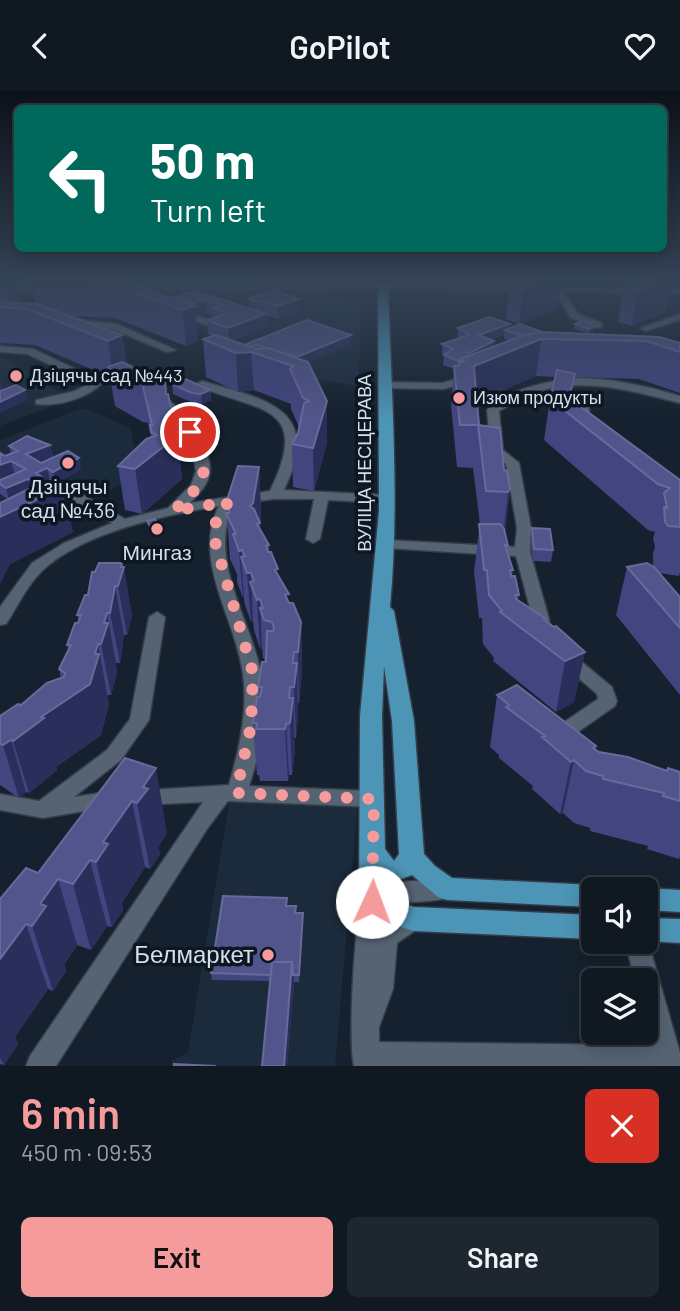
<!DOCTYPE html>
<html lang="en">
<head>
<meta charset="utf-8">
<style>
  body { margin:0; font-family:Barlow,sans-serif; background:#1e262f; color:#f1f3f6; height:100vh; display:flex; flex-direction:column; font-size:26px; white-space:nowrap }
  * { box-sizing:border-box; margin:0 }
  p { font-size:23px; color:#9ca0a5 }
  .icon { flex:none; width:38px; height:38px; fill:none; stroke:currentColor; stroke-width:2; stroke-linecap:round; stroke-linejoin:round }
  .map { position:relative; height:975px; overflow:hidden }
  .drawer { display:flex; flex-direction:column; background:#101922; flex:1 }
  .drawer>* { flex:none }
  .banner { position:absolute; left:14px; top:14px; width:653px; height:147px; border-radius:10px; box-shadow:0 4px 18px #0003,0 0 0 2px #303840; background:#00695c; color:#fff; overflow:hidden }
  .tools { position:absolute; left:581px; top:786px; display:grid; gap:14px }
  .tools a { display:grid; place-items:center; width:77px; height:77px; border-radius:10px; background:#101922; box-shadow:0 4px 18px #0003,0 0 0 2px #303840; font-size:35px }
  .pin { position:absolute; display:grid; place-items:center; width:60px; height:60px; color:#fff; margin:-30px; border:4px solid #fff; border-radius:50%; box-shadow:0 2px 7px #0007 }
  .me { position:absolute; width:77px; margin:-38px; rotate:2deg; stroke-linejoin:round; filter:drop-shadow(0 0 5px #0008) }
  .turn { display:flex; align-items:center; gap:24px; height:147px; padding:0 21px; font-size:32px }
  .turn .icon { width:91px; height:91px; stroke-width:2.5 }
  .turn b { display:block; font-size:49px; line-height:60px }
  .round { display:grid; place-items:center; flex:none; width:74px; height:74px; border-radius:10px; background:#1e262f }
  .summary { display:flex; align-items:center; justify-content:space-between; height:119px; padding:0 21px }
  h1 { font-size:42px; font-weight:600; line-height:52px; color:#f59b9b }
  .primary-button { display:flex; gap:14px; margin-top:auto; padding:14px 21px }
  .primary-button a { flex:1; height:80px; border-radius:10px; background:#f59b9b; color:#111; font-size:28px; font-weight:600; line-height:80px; text-align:center }
  .primary-button a+a { background:#1e262f; color:#f1f3f6 }
  header { display:flex; justify-content:space-between; align-items:center; height:91px; padding:0 21px; background:#101922; font-size:32px; font-weight:600 }
  .map>svg:first-child { display:block }
  .built { fill:#1b2b3c }
  .lines { fill:none; stroke-linecap:round; stroke-linejoin:round }
  .minor-casing { stroke:#353d48; stroke-width:3 }
  .major-casing { stroke:#353d48; stroke-width:3 }
  .minor { fill:#556373; fill-rule:evenodd }
  .major { fill:#4c95b6; fill-rule:evenodd }
  .wall { fill:#424580; fill-rule:evenodd }
  .shaded-wall { fill:#292f5a }
  .building { fill:#52558b; stroke:#676a9a; stroke-width:2 }
  .route { stroke:#f59b9b; stroke-width:12; stroke-dasharray:0 21.6 }
  .poi-dot { fill:#f59b9b; stroke:#0c1724; stroke-width:2.5 }
  .labels { text-anchor:middle; stroke-width:7; stroke-linejoin:round; paint-order:stroke }
  .far-poi-label { font-size:18px; fill:#d7dee8; stroke:#0c1724; text-anchor:start }
  .far-street-label { font-size:18px; fill:#d7dee8; stroke:#0c1724 }
  .poi-label { font-size:21px; fill:#d7dee8; stroke:#0c1724 }
  .near-poi-label { font-size:24px; fill:#d7dee8; stroke:#0c1724; text-anchor:end }
</style>
</head>
<body>
<header><svg class="icon" aria-label="back" viewBox="0 0 24 24"><path d="M15 5l-7 7 7 7"/></svg>GoPilot<svg class="icon" aria-label="heart" viewBox="0 0 24 24"><path d="M12 20l-8-8c-3-5 5-10 8-4 3-6 11-1 8 4z"/></svg></header>
<div class="map">
<svg width="680" height="975" viewBox="0 0 680 975">
  <rect width="100%" height="100%" fill="#15212e"/>
  <path class="built" d="M152,202H327L362,212L358,295L319,289L253,259L156,226Z
    M0,267H5L61,302L57,306L63,311L0,335Z
    M87,318L131,337L138,385L96,406L88,402L54,418L0,431V349L77,319Z
    M230,707L358,712L335,975H171L172,970L188,961Z"/>
  <g class="lines">
    <defs>
      <path id="minor" d="M420,192L551,195L550,192H558L560,195L680,197V203L563,200L578,223L602,232V236L599,237L571,227L554,200L383,197L119,199L115,196L119,193Z
        M0,193H55L59,196L55,199H0Z
        M680,223V229L646,240L641,237Z
        M199,225L223,234L225,236L220,239L198,231L178,236L173,233Z
        M63,227L117,233L176,259L167,261L112,238L60,232L58,230Z
        M0,255L33,258L103,291C89,307 57,316 36,313V309L75,300L90,292L27,263L0,261Z
        M471,283L475,284V288L444,298L384,297L378,294L384,291L443,292Z
        M580,287C615,288 647,295 680,305V312C631,300 584,285 534,302L589,314L590,338L584,342L578,338L579,318L523,307L499,320L503,359L519,372L531,437L530,461L549,528L551,543L542,548L533,543V528L516,465L386,457L379,453L386,449L515,456L517,437L506,373L491,360L487,319C511,296 549,290 580,287Z
        M202,290C267,309 323,317 284,399L386,404L393,408L386,412L328,409L320,448L313,452L306,448L314,408H274L234,413C207,467 249,525 260,578C268,614 261,660 249,695L374,700L381,702L384,708L381,714L374,716L228,710L207,738L56,975H26L30,965L203,711L139,714L132,712L129,706L132,700L229,694L230,690C240,656 248,618 243,583C236,528 191,469 219,415C165,424 84,441 43,479C27,494 18,515 6,533L0,534V516L32,472L64,452L112,432L73,410L71,407L73,404H83L125,428L168,417L191,394L196,380L192,360L177,327L149,309V305C178,301 211,353 210,380C209,393 199,403 190,412L270,400C313,312 257,321 198,295L196,293Z
        M157,521L165,526L149,629L121,669L74,706L113,700L120,702L123,708L120,714L43,727L0,719V703L39,710L107,659L130,628L149,526Z
        M565,560L571,562L612,596L617,610L615,615L562,652L555,654L548,652L545,647L548,642L598,608L597,603L559,570L556,566L559,562Z
        M447,788L455,791L459,798L455,805C432,813 407,808 383,817L381,835L414,818L422,821L426,828L422,835L397,852L393,898L379,936V951L651,954L646,933V889H635L625,850H646V843L680,962V975H354C348,951 354,825 364,804L398,791Z"/>
      <path id="major" d="M378,192H388C391,300 400,408 390,516L394,520L414,630L424,763L435,775L452,787L593,794L603,798H593V816L447,809L438,806L412,784L390,792L385,790V806L414,816L593,824V848L414,840L375,828L363,819L359,811L360,625L379,420ZM384,575L392,630L399,763L394,770L385,758L382,625Z
        M646,797L680,799V821L646,819V798H643Z
        M646,827L680,828V852L645,850Z"/>
    </defs>
    <use href="#minor" class="minor-casing"/>
    <use href="#major" class="major-casing"/>
    <use href="#minor" class="minor"/>
    <use href="#major" class="major"/>
  </g>
  <path class="wall" d="M0,192H16L20,212L36,213L32,192H127L172,207L195,200L250,217L249,208L299,221L279,228L266,225L267,236L231,250L244,254L351,244V253L308,271L327,351L314,400L293,396L292,353L298,342L299,336L291,318V313L254,299L238,301L206,286L203,248L213,245L208,243L207,229L215,226V224L207,222L196,226L198,250L186,255L115,227L71,225L122,244L127,274L159,288L165,287L167,303L177,345L182,388L142,423L125,419L118,375L151,346L148,332L143,331L115,315L110,286L35,254L0,252Z
    M516,192H561L557,219L519,233L506,228L510,194Z
    M636,192L666,221L632,235L618,231L624,196Z
    M510,233L509,237L542,241L680,252V302L639,288L574,286L571,308L680,389V482L679,485L659,482L680,506V604L616,524L627,476H653V462L655,456L653,447L655,441L648,439L544,349L550,308L555,286L536,285L477,311L479,335L504,379L510,398L505,441L508,455L507,461L513,479L512,485L519,504L518,509L546,528V530L585,561L574,611L556,621L493,570L494,567L483,553L482,527H479L474,480L480,433L473,377L457,376L451,314L454,278L443,274L444,264L442,263V253L459,247L457,246L458,237ZM504,244V248L509,250L493,256L494,250L491,249Z
    M575,233L596,235L595,239L589,242L574,238Z
    M172,293L210,299L211,309L202,313L193,312L173,303Z
    M50,354L53,365L39,370L41,372L81,378L56,392L73,441L10,473L8,408L0,403V389L16,382L14,381L5,365L11,363L9,355Z
    M259,376L261,420L260,439L269,454V461L289,512L301,531L302,581L299,612H298V623L296,647H294L295,659L292,684H289L288,690H260L259,684H257L253,632L259,606L258,596L265,571L263,566L262,557L260,558L254,539L253,530L251,531L245,514L244,507H243L237,491V483L230,468L226,412Z
    M532,437L553,459L551,471L533,470L530,449Z
    M122,472L132,524L127,544H124L120,572H116V575L117,582L111,604H108L107,606L109,613L101,644L56,676L57,679L29,702L26,701L19,707L0,694V625L21,614L61,587L59,578L68,559L67,554L79,531L77,524L88,504L95,481Z
    M497,604L596,655V659L599,661L667,680L680,681V765L679,768L647,758L648,755L590,740V737L574,732L563,722L560,723L532,698L533,695L499,667V664L490,656Z
    M125,667L167,742L158,756L160,763L150,778L145,776L122,812L123,819L112,836L107,835L91,859L77,854L64,874L66,880L53,900L48,898L15,946L18,953L4,974L0,973V808L38,782Z
    M287,815H296V822L303,829L299,891H294L287,975L271,890L212,889L211,882Z"/>
  <path class="shaded-wall" d="M6,192H16L21,215L11,217Z
    M541,192H561L557,219L519,233L523,198Z
    M661,192H672L666,221L632,235L638,201Z
    M206,208L207,222L196,226L198,250L186,255L182,219L180,217Z
    M298,208L299,221L279,228L278,215Z
    M266,223L267,236L229,250L228,237Z
    M510,233L509,240L505,239L504,244L478,254L479,244Z
    M596,235L595,239L589,242V238Z
    M122,244L128,282L112,278L108,250Z
    M351,244V253L298,276L297,266Z
    M541,248L536,285L470,314L466,273Z
    M494,250L493,259L468,272L469,262Z
    M256,254L257,263L251,261L254,299L238,301L236,262Z
    M0,290H1L4,300L0,301Z
    M25,299L27,309L0,322V311Z
    M210,299L211,309L202,313L201,303Z
    M327,310V351L314,400L313,357Z
    M177,345L182,388L142,423L135,378Z
    M50,354L53,365L29,374L26,363Z
    M79,367L81,378L56,392L53,381Z
    M11,370L14,381L0,387V374Z
    M259,376L261,420L260,433L263,479L250,415Z
    M47,377L50,389L43,392L34,402L32,390L36,382Z
    M28,388L31,399L9,409L6,397Z
    M64,396L73,441L10,473L0,494V426Z
    M510,398L505,444L503,446L508,401Z
    M159,435L160,441L152,443L151,437Z
    M242,459L243,470L241,466L244,507H243L239,460Z
    M122,472L123,478L124,476L132,524L127,544L118,495Z
    M247,482H251L253,530L251,531Z
    M115,495L124,544L120,572L110,522Z
    M260,508L262,557L260,558L257,509Z
    M107,522L116,572V575L117,582L111,604L101,553L104,532Z
    M301,531L302,581L299,612L298,561Z
    M98,553L109,613L101,644L56,676L57,679L29,702L13,650L41,626L95,563Z
    M294,561L295,586L297,572L298,623L296,647L293,572Z
    M585,561L574,611L556,621L565,570Z
    M290,596L291,620L293,607L295,659L292,684L289,607Z
    M286,633L289,684L288,690L285,638Z
    M11,649L26,701L19,707L3,654Z
    M574,669L563,722L560,723L571,671Z
    M156,677L167,742L158,756L160,763L150,778L137,712L143,696Z
    M132,710L145,776L122,812L123,819L112,836L96,771L103,751Z
    M90,769L107,835L91,859L73,793Z
    M58,788L77,854L64,874L66,880L53,900L32,835L40,813Z
    M26,833L48,898L15,946L18,953L4,974L0,966V868Z
    M292,871L294,891L287,975H284Z"/>
  <path class="building" d="M91,192H127L195,215L182,219L110,193Z
    M516,192H541L523,198L510,194Z
    M636,192H661L638,201L624,196Z
    M273,199L298,208L278,215L249,208Z
    M195,200L266,223L228,237L207,229L228,222L214,217L223,214L206,208L191,213L172,207Z
    M0,211L37,213L122,244L108,250L27,218L0,216Z
    M489,226L510,233L479,244L494,250L469,262L472,264L460,268V271L444,264L453,258L442,253L469,244L458,237Z
    M307,229L351,244L297,266L256,254L250,256L244,254Z
    M582,230L596,235L589,238L575,233Z
    M520,233L542,241L522,245L505,239Z
    M542,241L659,246L680,252V261L646,250L541,248L474,275L479,334H460L454,275H459V272L464,270L460,268L527,243Z
    M215,244L257,258L268,257L308,271L327,310L313,357L292,353L298,342L304,312L309,310L303,307L290,278L293,275L251,261L236,262L203,248Z
    M122,271L159,288L165,287L166,303H168L177,345L135,378L118,375L146,348L157,344L151,341L150,334H152L143,296L147,292L138,291L108,276Z
    M557,279L575,283L569,307L680,389V436L668,435L665,431L664,416L667,417L664,402L670,397L658,393L550,308Z
    M185,288L210,299L201,303L192,302L172,293Z
    M16,294L25,299L0,311V300Z
    M478,334L500,337L504,379L507,380L510,398L508,401L486,400Z
    M27,345L50,354L26,363L41,372L68,360L79,367L53,381L47,377L36,382L42,386L32,390L28,388L6,397L0,393V389L26,378L11,370L0,374V362L5,365L18,360L9,355Z
    M238,375L259,376L253,412L250,415L254,418L260,432L257,433L269,454L266,455L268,461H271L278,478L275,479L289,503L285,504L289,512H293L301,531L298,561H294L293,572H297L294,596H290L289,607H293L290,632L286,633L285,638H256L257,632H253L257,606H260L262,596H258L262,571H266L267,540H273L274,536L272,531L264,529L260,517H263L260,508L257,509L250,491L254,490L251,482H247L241,466L245,465L242,459L239,460L233,443H236L226,422H229V412H226Z
    M51,389L64,396L0,426V412L41,392Z
    M155,428L159,435L151,437L147,430Z
    M479,433H500L504,438L508,455L505,454L513,479H510L511,485H515L519,504H515L516,508L546,528L544,529L554,536L556,535L585,561L565,570L500,521L502,520L489,504L487,479H484Z
    M532,437L550,438L553,459L534,458Z
    M99,472H122L121,476H124L118,495H115L110,522H107L104,532H108L101,553H98L95,563H99L90,593L41,626L44,627L13,650L11,649L3,654L0,653V625L18,613L21,614L47,592L64,586L65,582L59,578L71,554H67L75,532H78L81,524H77L85,504H88L92,481H95Z
    M647,472L654,476L680,506V537L627,476Z
    M517,594L596,655L593,657L599,661L628,666L667,680L668,677L680,681V710L663,705L664,702L603,688V685L586,680L574,669L571,671L542,646L545,645L506,616L509,614L497,604Z
    M125,667L156,677L143,696L148,698L137,712L132,710L103,751L108,753L96,771L90,769L73,793L58,788L40,813L46,815L32,835L26,833L0,868V808L26,777L38,782Z
    M223,805L287,807L286,815H296L295,822H303L299,884H293L292,871H272L271,884L211,882Z
    M272,871H292L284,975H262Z
    M174,973L216,975H174Z"/>
  <linearGradient id="sky" x2="0" y2="1"><stop stop-color="#0c1219"/><stop offset="0.58" stop-color="#354357"/><stop offset="1" stop-color="#354357" stop-opacity="0"/></linearGradient>
  <rect width="680" height="329" fill="url(#sky)"/>
  <g class="lines">
    <path class="route" d="M190,341C212,382 208,389 173,420L228,411L215,433L214,447L253,582L251,635L236,702L374,708L372,811"/>
  </g>
  <g class="poi-dot">
    <circle cx="16" cy="285" r="7"/>
    <circle cx="459" cy="307" r="7"/>
    <circle cx="68" cy="372" r="7"/>
    <circle cx="157" cy="438" r="7"/>
    <circle cx="268" cy="864" r="7"/>
  </g>
  <g class="labels">
    <g class="far-poi-label">
      <text x="30" y="291">Дзіцячы сад №443</text>
      <text x="473" y="313">Изюм продукты</text>
    </g>
    <g class="far-street-label">
      <text transform="translate(365 372) rotate(-90)" y="6">ВУЛІЦА НЕСЦЕРАВА</text>
    </g>
    <g class="poi-label">
      <text x="68" y="403">Дзіцячы<tspan x="68" dy="24">сад №436</tspan></text>
      <text x="157" y="469">Мингаз</text>
    </g>
    <g class="near-poi-label">
      <text x="254" y="872">Белмаркет</text>
    </g>
  </g>
</svg>
<div class="tools">
<a><svg class="icon" aria-label="sound" viewBox="0 0 24 24"><path d="M4 9h4l5-4v14l-5-4H4zM17 9q2 3 0 6"/></svg></a>
<a><svg class="icon" aria-label="layers" viewBox="0 0 24 24"><path d="M12 4l9 5-9 5-9-5zM3 14l9 5 9-5"/></svg></a>
</div>
<div class="pin" style="left:190px;top:341px;background:#d93025"><svg class="icon" aria-label="arrive" viewBox="0 0 24 24"><path d="M6 21V4h12l-3 4 3 4H6"/></svg></div>
<svg class="me" style="left:372px;top:811px" viewBox="-20 -20 40 40"><circle r="19" fill="#fff"/><path d="M0-13L10 11 0 6-10 11z" fill="#f59b9b"/></svg>
<div class="banner">
<div class="turn"><svg class="icon" aria-label="left" viewBox="0 0 24 24"><path d="M17 20v-9H6M10 6l-5 5 5 5"/></svg><div><b>50 m</b>Turn left</div></div>
</div>
</div>
<section class="drawer">
<div class="summary"><div><h1>6 min</h1><p>450 m · 09:53</p></div><a class="round" style="background:#d93025;color:#fff"><svg class="icon" aria-label="close" viewBox="0 0 24 24"><path d="M6 6l12 12M18 6L6 18"/></svg></a></div>
<div class="primary-button"><a>Exit</a><a>Share</a></div>
</section>
</body>
</html>
